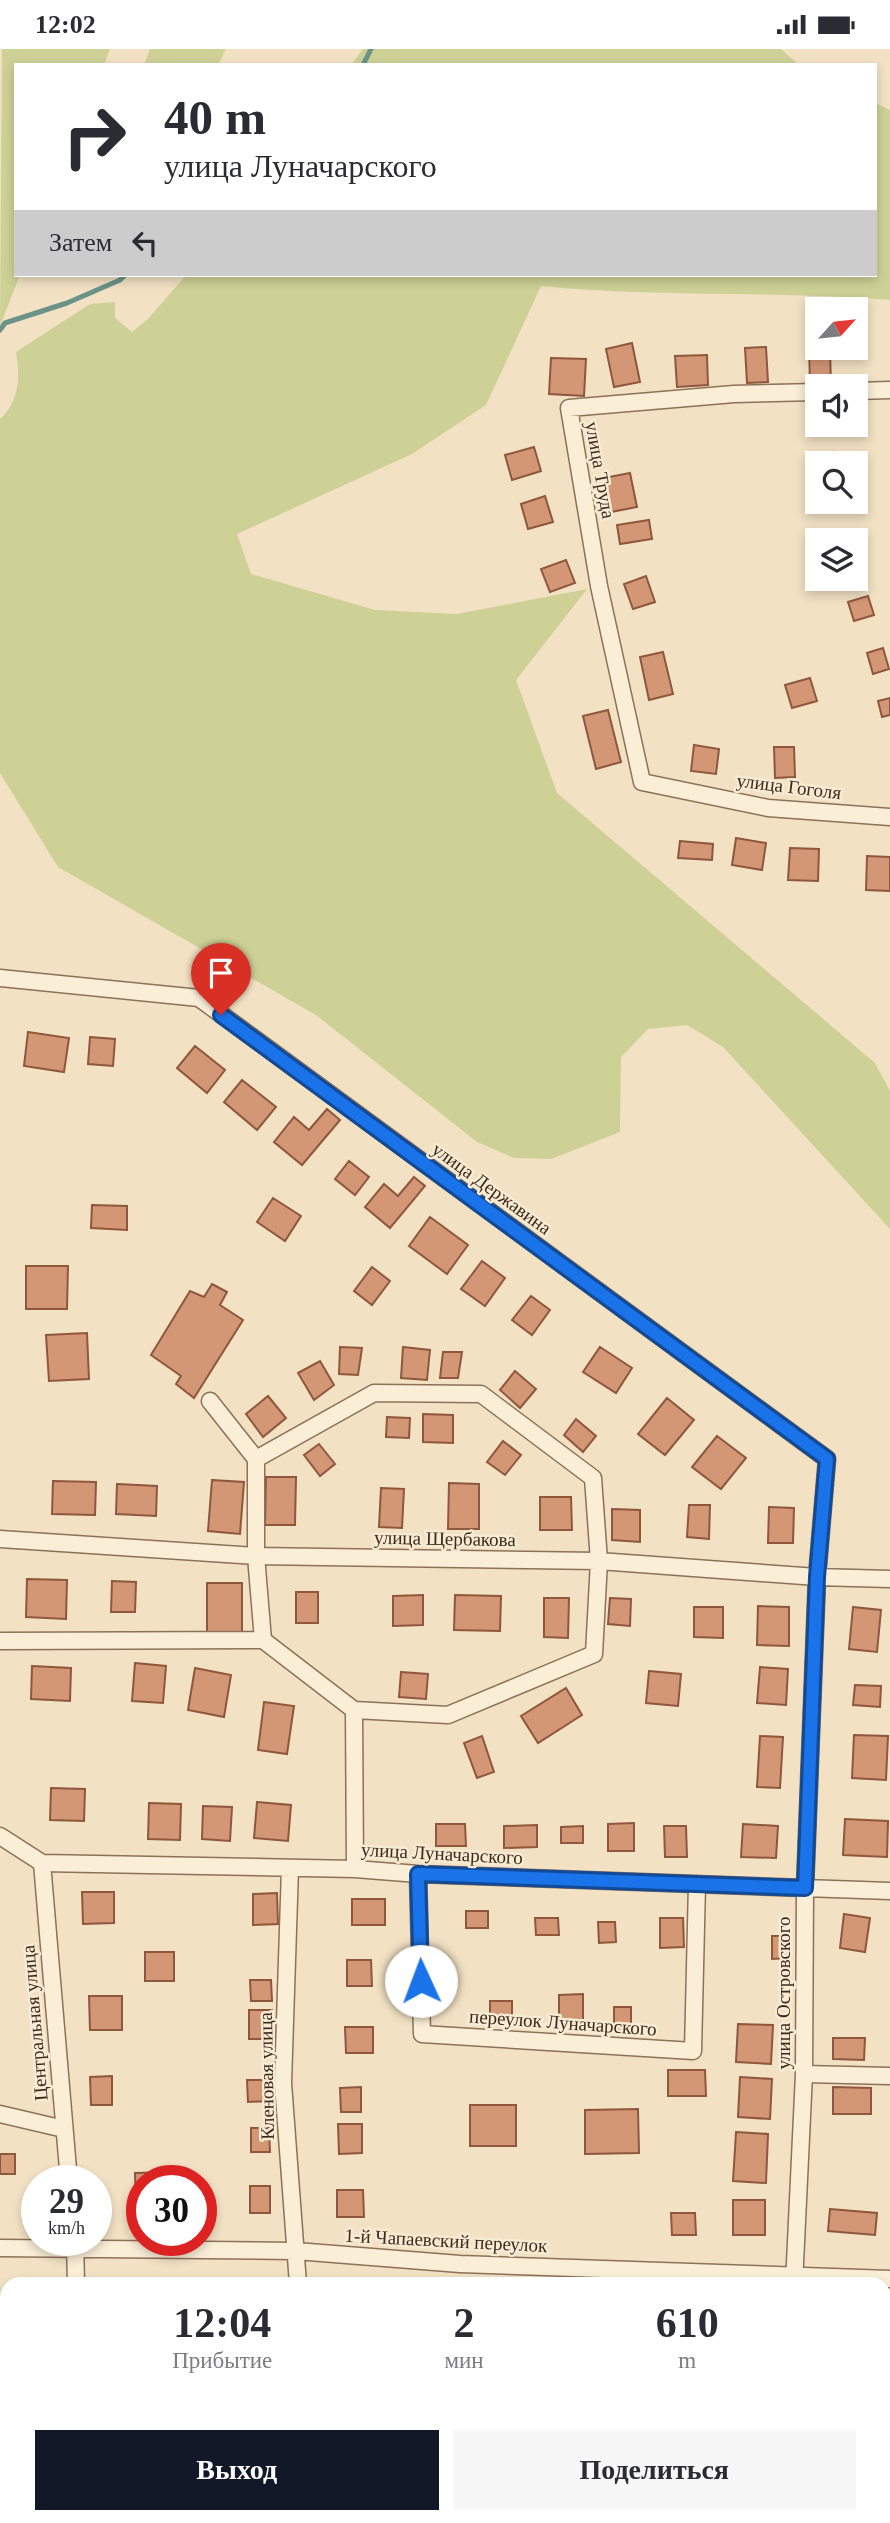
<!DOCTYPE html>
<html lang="ru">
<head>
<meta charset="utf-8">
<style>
  body { margin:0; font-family:"Times New Roman",serif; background:#f7f7f7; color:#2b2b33; height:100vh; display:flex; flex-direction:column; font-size:26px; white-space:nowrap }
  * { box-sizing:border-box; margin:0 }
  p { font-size:23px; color:#7c7c81 }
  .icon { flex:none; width:38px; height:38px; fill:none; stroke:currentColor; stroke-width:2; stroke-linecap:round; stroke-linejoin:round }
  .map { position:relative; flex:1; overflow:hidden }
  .drawer { position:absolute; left:0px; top:2228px; width:891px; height:247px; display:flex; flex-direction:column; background:#fff; border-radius:21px 21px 0 0; box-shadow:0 4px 10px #0003 }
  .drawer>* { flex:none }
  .hud { position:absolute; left:14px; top:14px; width:863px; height:214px; border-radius:0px; box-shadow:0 4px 10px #0003; background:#fff; color:#2b2b33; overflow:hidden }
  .needle { width:46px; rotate:63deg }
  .tools { position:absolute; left:805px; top:248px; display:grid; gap:14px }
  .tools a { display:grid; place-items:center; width:63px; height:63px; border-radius:0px; background:#fff; box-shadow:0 4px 10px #0003; font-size:35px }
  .speed { position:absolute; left:21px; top:2116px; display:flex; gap:14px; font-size:35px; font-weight:700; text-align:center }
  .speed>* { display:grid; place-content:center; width:91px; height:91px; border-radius:50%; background:#fff; box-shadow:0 4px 10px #0003; line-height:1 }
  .speed small { font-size:18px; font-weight:400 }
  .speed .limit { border:10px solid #d22; background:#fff; color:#111 }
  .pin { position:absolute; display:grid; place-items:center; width:60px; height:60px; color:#fff; margin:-72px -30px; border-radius:50% 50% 50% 0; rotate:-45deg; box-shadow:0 0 7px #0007 }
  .pin .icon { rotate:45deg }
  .me { position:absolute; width:77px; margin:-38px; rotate:358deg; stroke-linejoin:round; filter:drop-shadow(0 0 5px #0008) }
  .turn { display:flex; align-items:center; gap:24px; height:147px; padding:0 35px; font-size:32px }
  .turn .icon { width:91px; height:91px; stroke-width:2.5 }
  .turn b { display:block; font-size:49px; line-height:60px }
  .then { display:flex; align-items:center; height:66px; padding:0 35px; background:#0003; gap:14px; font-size:26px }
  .eta { display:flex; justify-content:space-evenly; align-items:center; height:119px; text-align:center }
  .eta b { font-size:42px; font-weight:700; line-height:49px }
  .action { display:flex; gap:14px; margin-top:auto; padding:14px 35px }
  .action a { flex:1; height:80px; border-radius:0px; background:#111827; color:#fff; font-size:28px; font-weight:700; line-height:80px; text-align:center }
  .action a+a { background:#f7f7f7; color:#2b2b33 }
  .status { display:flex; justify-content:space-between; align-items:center; height:49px; padding:0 35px; background:#fff; direction:ltr }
  .status svg { height:19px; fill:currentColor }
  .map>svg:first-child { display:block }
  .green { fill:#ced196 }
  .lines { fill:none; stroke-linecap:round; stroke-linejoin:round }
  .stream { stroke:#6b9387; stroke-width:5 }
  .building { fill:#d39776; stroke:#8f573c; stroke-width:2 }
  .minor-casing { stroke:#8d7158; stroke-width:19 }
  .minor { stroke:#fbeed7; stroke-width:16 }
  .route-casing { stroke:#114b97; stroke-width:18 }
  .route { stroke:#1a73e8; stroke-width:12 }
  .labels { text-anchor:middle; stroke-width:5; stroke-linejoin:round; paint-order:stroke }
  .street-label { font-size:19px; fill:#3c2a1d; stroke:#f8ebd3 }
</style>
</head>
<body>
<div class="status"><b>12:02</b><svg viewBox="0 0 49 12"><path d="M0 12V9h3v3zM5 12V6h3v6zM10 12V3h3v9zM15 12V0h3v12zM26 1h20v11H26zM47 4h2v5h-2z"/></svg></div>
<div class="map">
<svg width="890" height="2474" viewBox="0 0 890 2474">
  <rect width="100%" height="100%" fill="#f2e1c3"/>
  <path class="green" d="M2,0H110L104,16H16V226H20L0,277Z
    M150,0H226L218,16H144Z
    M363,0H781L799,16H351Z
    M875,54L890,61V251C774,241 657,249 541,237L486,356L412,405L237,485L251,525L375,561L457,565L587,540L516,631L557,744L875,1014L890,1042V1180L723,998L687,976L648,980L621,1008L620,1083L551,1110L514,1109L477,1093L316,966L58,818L0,724V370C20,352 20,327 16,303L90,255L115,253V269L132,283L148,270L186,226H875Z"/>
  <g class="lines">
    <path class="stream" d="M363,16L371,0
      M0,281L5,274L67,254L120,231L125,226"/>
  </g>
  <path class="building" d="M632,294L640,333L614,338L606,300Z
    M809,294H817V299H830L831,338H810Z
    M766,298L768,333L747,334L745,299Z
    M707,306L708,336L677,338L675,307Z
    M551,309L586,310L584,347L549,345Z
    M534,398L541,422L512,431L505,406Z
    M833,403L836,415H817V445L809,409Z
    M630,424L637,458L611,463L604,429Z
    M545,447L553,473L528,480L521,455Z
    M649,471L652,490L620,495L617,476Z
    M856,488L862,510L856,512V492H840Z
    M566,511L575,534L550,543L541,520Z
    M646,527L655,553L633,560L624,535Z
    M868,547L874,566L854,572L848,553Z
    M883,599L889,620L873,625L867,604Z
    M663,603L673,645L649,651L640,608Z
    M810,629L817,652L792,659L785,636Z
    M890,649V666L882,668L878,652Z
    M608,661L621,713L596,720L583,667Z
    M694,696L719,700L716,725L691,722Z
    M774,698H794L795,728L775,729Z
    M736,789L766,794L762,821L732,816Z
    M680,792L713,795L712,811L678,809Z
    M790,799L819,800L818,832L788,831Z
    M867,807L890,808V842L866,841Z
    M28,983L69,989L64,1023L24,1017Z
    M90,988L115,990L113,1017L88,1015Z
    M195,997L225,1021L207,1044L177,1019Z
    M242,1031L276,1058L257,1081L224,1053Z
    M327,1060L340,1071L302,1116L274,1093L294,1068L309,1081Z
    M349,1112L369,1128L355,1146L335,1130Z
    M414,1128L425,1137L390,1179L365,1158L384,1135L398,1147Z
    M273,1149L301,1167L285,1192L257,1173Z
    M92,1156L127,1157V1181L91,1179Z
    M430,1168L468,1196L447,1225L409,1197Z
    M482,1212L505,1229L485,1257L461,1240Z
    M26,1217H68L67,1260H26Z
    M372,1218L390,1232L372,1256L354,1242Z
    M212,1235L227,1243L220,1256L243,1271L194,1349L176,1335L181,1327L151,1306L190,1242L204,1248Z
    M531,1247L550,1261L532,1286L512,1271Z
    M87,1284L89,1330L49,1332L46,1286Z
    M340,1298L362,1299L358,1326L339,1325Z
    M403,1298L430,1301L427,1331L401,1329Z
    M600,1298L632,1319L616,1344L583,1323Z
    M443,1303H462L458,1329H440Z
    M320,1312L334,1336L314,1351L298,1324Z
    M515,1322L536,1340L520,1359L500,1341Z
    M268,1347L286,1369L263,1388L246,1365Z
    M667,1349L694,1371L665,1406L638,1385Z
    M423,1365L453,1366V1394L423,1393Z
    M387,1368L410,1369L409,1389L386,1388Z
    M576,1370L596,1387L583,1403L564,1386Z
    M717,1387L746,1409L721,1440L692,1418Z
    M503,1392L521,1406L505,1426L487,1413Z
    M319,1395L335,1415L320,1427L304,1406Z
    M266,1428H296L295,1476H265Z
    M212,1431L244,1433L240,1485L208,1482Z
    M53,1432L96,1433L95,1466L52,1465Z
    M449,1434L479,1435V1480H448Z
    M117,1435L157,1437L156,1467L116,1465Z
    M381,1439L404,1440L402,1479L379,1478Z
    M540,1448H571L572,1481H540Z
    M689,1456H710L709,1490L687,1488Z
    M769,1458L794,1459L793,1494H768Z
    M612,1460L640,1461V1493L612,1491Z
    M27,1530L67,1531L66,1570L26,1568Z
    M112,1532L136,1533L135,1563H111Z
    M207,1534H242V1584H207Z
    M296,1543H318V1574H296Z
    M423,1546V1576L393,1577V1547Z
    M455,1546L501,1547L500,1582L454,1581Z
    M544,1549H569L568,1589L544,1588Z
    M610,1549L631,1550L630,1577L608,1575Z
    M758,1557L789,1558V1597L757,1596Z
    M694,1558H723V1589L694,1588Z
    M853,1558L881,1561L877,1603L849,1600Z
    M135,1614L166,1617L163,1654L132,1652Z
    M32,1617L71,1619L70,1652L31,1650Z
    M760,1618L788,1620L786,1656L757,1654Z
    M195,1619L231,1626L224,1668L188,1661Z
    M649,1622L681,1625L678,1657L646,1654Z
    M401,1623L428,1625L426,1650L399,1648Z
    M855,1636L881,1637L880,1658L853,1656Z
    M566,1639L582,1666L538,1694L521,1667Z
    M264,1653L294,1657L287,1705L258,1701Z
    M854,1686L888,1687L886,1731L852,1729Z
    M482,1687L494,1723L477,1729L464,1694Z
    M760,1687L783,1688L780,1739L757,1738Z
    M51,1739L85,1740L84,1772L50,1771Z
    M257,1753L291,1756L288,1792L254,1789Z
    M149,1754L181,1755L180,1791L148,1790Z
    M203,1757L232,1758L230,1792L202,1790Z
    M845,1770L888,1772L887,1808L843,1806Z
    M634,1774V1802H608V1775Z
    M436,1775H465L466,1797H436Z
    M743,1775L778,1777L776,1809L741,1808Z
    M537,1776V1798L504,1799V1777Z
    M583,1777V1794H561V1778Z
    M664,1777H686L687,1808H665Z
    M82,1843H114V1874L83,1875Z
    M277,1844L278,1875L253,1876V1845Z
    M352,1850H385V1876H352Z
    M466,1862H488V1879H466Z
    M844,1865L870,1869L865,1903L840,1899Z
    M535,1869H558L559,1886H536Z
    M660,1869H683L684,1898L660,1899Z
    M598,1873H615L616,1893L599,1894Z
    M772,1887H788V1909L772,1910Z
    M145,1903H174V1932H145Z
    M347,1911H371L372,1937H347Z
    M250,1931H271L272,1952H251Z
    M583,1945V1976H559V1946Z
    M89,1947H122V1981H90Z
    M490,1952H512V1968L490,1969Z
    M614,1958H631V1979L614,1980Z
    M249,1961H272L273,1990H249Z
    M738,1975L773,1976L771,2015L736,2013Z
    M345,1978H373V2004H346Z
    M833,1989H865L864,2011L833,2010Z
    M668,2021H705L706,2047H668Z
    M112,2027V2056H91L90,2028Z
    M740,2028L772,2030L770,2070L738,2068Z
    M247,2031H268V2052L248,2053Z
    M361,2038V2063H341L340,2039Z
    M833,2038L871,2039V2065H833Z
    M470,2056H516V2097H470Z
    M638,2060L639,2104L585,2105V2061Z
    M338,2075H362V2104L339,2105Z
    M251,2079H269L270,2103H251Z
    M736,2083L768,2085L766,2134L733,2132Z
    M0,2105H15V2125H0Z
    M171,2123V2132H142V2163H136L135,2124Z
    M250,2137H270V2164H250Z
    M337,2141H363L364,2168H337Z
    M733,2151H765V2186H733Z
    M31,2156H37V2181H31Z
    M830,2160L877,2164L875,2186L828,2182Z
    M671,2164H695L696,2186H672Z
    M5,2247H7V2292H5Z
    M887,2393L890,2394V2435H884Z
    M216,2468H252V2471L216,2472Z
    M324,2468H350V2473H324Z
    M558,2468H573V2474H558Z
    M635,2468H658V2474H635Z
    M820,2468H846V2474H819Z"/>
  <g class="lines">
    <defs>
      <path id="minor" d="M856,342L890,341
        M817,343L734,345L569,359L599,537L642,733L768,759L890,768
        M0,929L199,949L827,1410L817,1528L805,1839L804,2025L794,2235
        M374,1344L481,1345L593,1429L599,1512L594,1605L448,1666L354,1661L263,1591L256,1507V1410Z
        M210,1352L256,1410
        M0,1490L256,1507L599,1512L817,1528L890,1530
        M0,1592L263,1591
        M354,1661L355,1820
        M0,1787L42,1814L355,1820L418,1825L890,1842
        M42,1814L69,2132
        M290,1819L283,2034L298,2235
        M418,1825L422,1985L693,2002L697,1835
        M804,2025L890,2027
        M0,2065L64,2080
        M75,2192L76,2235
        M0,2199L296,2202L460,2215L890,2230
        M884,2457L890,2458
        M80,2468V2474
        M783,2474V2468"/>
    </defs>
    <use href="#minor" class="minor-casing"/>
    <use href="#minor" class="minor"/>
  </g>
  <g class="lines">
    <defs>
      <path id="route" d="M221,966L827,1410L817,1528L805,1839L418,1825L421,1932"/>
    </defs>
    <use href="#route" class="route-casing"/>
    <use href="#route" class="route"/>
  </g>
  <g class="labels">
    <g class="street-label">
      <text transform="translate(601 421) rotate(80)" y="7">улица Труда</text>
      <text transform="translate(789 737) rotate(7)" y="7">улица Гоголя</text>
      <text transform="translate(492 1139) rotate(36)" y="7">улица Державина</text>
      <text transform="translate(445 1489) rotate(1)" y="7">улица Щербакова</text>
      <text transform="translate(442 1804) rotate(3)" y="7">улица Луначарского</text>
      <text transform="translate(783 1944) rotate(-90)" y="7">улица Островского</text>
      <text transform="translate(563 1973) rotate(4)" y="7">переулок Луначарского</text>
      <text transform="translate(34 1974) rotate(-95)" y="7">Центральная улица</text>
      <text transform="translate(266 2027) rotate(-91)" y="7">Кленовая улица</text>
      <text transform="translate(446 2191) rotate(3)" y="7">1-й Чапаевский переулок</text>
    </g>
  </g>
</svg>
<div class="tools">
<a><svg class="needle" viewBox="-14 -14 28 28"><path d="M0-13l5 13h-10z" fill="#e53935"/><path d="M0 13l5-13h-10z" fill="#7c7c81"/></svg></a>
<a><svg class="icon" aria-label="sound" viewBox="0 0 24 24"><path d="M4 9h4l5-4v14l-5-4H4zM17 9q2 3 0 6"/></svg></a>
<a><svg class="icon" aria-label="search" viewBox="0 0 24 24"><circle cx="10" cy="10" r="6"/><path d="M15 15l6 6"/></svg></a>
<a><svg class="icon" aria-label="layers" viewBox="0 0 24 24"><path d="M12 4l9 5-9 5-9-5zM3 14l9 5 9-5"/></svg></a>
</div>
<div class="speed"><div>29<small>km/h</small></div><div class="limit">30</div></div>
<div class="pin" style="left:221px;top:966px;background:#d93025"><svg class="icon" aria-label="arrive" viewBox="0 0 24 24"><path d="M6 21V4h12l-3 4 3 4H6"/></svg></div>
<svg class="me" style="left:421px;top:1932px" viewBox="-20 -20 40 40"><circle r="19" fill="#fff"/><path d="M0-13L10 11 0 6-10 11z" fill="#1a73e8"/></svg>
<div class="hud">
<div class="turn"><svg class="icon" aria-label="right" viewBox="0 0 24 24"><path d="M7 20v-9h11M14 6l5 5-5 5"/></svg><div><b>40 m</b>улица Луначарского</div></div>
<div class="then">Затем<svg class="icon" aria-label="left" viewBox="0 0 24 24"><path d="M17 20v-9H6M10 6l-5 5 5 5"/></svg></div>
</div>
<section class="drawer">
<div class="eta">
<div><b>12:04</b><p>Прибытие</p></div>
<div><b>2</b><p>мин</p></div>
<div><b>610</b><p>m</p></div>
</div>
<div class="action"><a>Выход</a><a>Поделиться</a></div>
</section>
</div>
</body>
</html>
